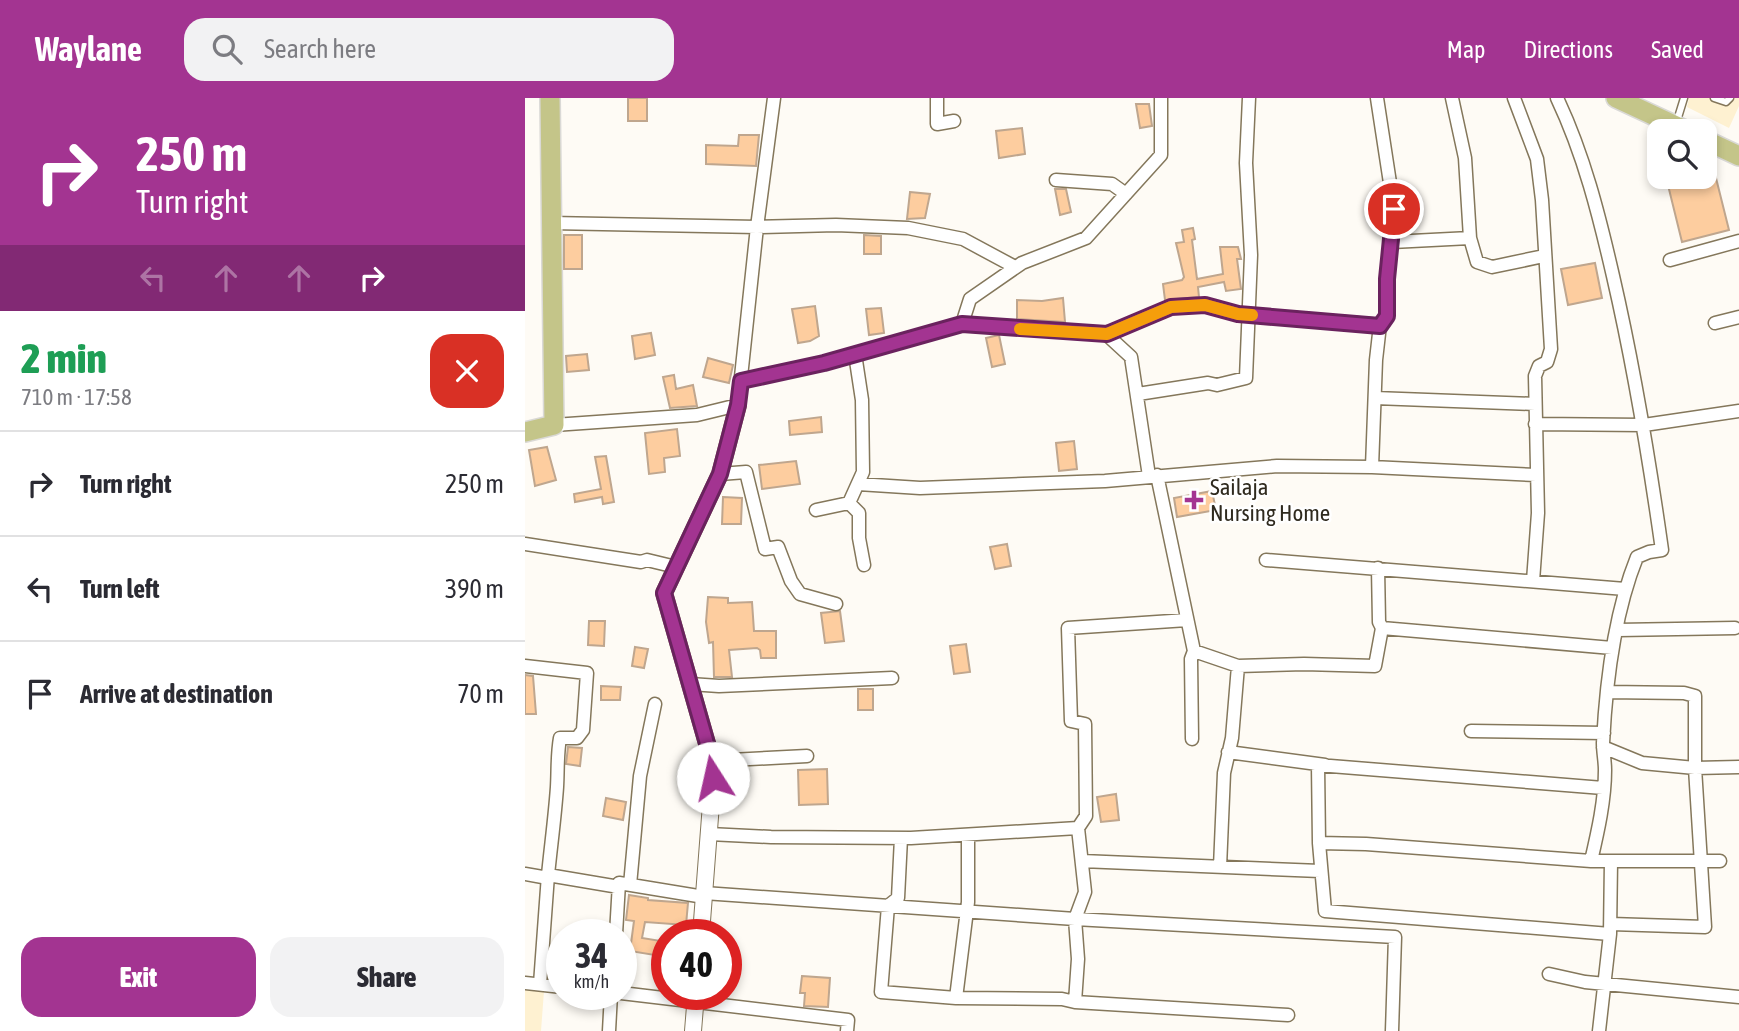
<!DOCTYPE html>
<html lang="en">
<head>
<meta charset="utf-8">
<style>
  body { margin:0; font-family:"Asap Condensed",sans-serif; background:#f2f2f3; color:#2b2b33; height:100vh; display:flex; flex-direction:column; font-size:26px; white-space:nowrap }
  * { box-sizing:border-box; margin:0 }
  p { font-size:23px; color:#7c7c81 }
  .icon { flex:none; width:38px; height:38px; fill:none; stroke:currentColor; stroke-width:2; stroke-linecap:round; stroke-linejoin:round }
  .map { position:relative; flex:1; overflow:hidden }
  .details { display:flex; flex-direction:column; background:#fff; width:525px }
  .details>* { flex:none }
  .banner { background:#a33491; color:#fff; overflow:hidden }
  .controls { position:absolute; left:1122px; top:21px; display:grid; gap:14px }
  .controls a { display:grid; place-items:center; width:70px; height:70px; border-radius:14px; background:#fff; box-shadow:0 4px 10px #0003; font-size:35px }
  .speed { position:absolute; left:21px; top:821px; display:flex; gap:14px; font-size:35px; font-weight:700; text-align:center }
  .speed>* { display:grid; place-content:center; width:91px; height:91px; border-radius:50%; background:#fff; box-shadow:0 4px 10px #0003; line-height:1 }
  .speed small { font-size:18px; font-weight:400 }
  .speed .limit { border:10px solid #d22; background:#fff; color:#111 }
  .pin { position:absolute; display:grid; place-items:center; width:60px; height:60px; color:#fff; margin:-30px; border:4px solid #fff; border-radius:50%; box-shadow:0 2px 7px #0007 }
  .me { position:absolute; width:77px; margin:-38px; rotate:350deg; stroke-linejoin:round; filter:drop-shadow(0 0 5px #0008) }
  .turn { display:flex; align-items:center; gap:24px; height:147px; padding:0 21px; font-size:32px }
  .turn .icon { width:91px; height:91px; stroke-width:2.5 }
  .turn b { display:block; font-size:49px; line-height:60px }
  .lanes { display:flex; align-items:center; height:66px; padding:0 21px; background:#0003; justify-content:center; gap:35px; direction:ltr }
  .lanes .off { opacity:.35 }
  .round { display:grid; place-items:center; flex:none; width:74px; height:74px; border-radius:21px; background:#f2f2f3 }
  .overview { display:flex; align-items:center; justify-content:space-between; height:119px; padding:0 21px }
  h1 { font-size:42px; font-weight:800; line-height:52px; color:#1e9e55 }
  .button { display:flex; gap:14px; margin-top:auto; padding:14px 21px }
  .button a { flex:1; height:80px; border-radius:21px; background:#a33491; color:#fff; font-size:28px; font-weight:800; line-height:80px; text-align:center }
  .button a+a { background:#f2f2f3; color:#2b2b33 }
  ul { padding:0; list-style:none }
  li { display:flex; align-items:center; gap:21px; height:105px; padding:0 21px; border-top:2px solid #e1e1e2 }
  li div { flex:1 }
  li b { display:block; font-size:26px }
  li em { font-style:normal }
  header { display:flex; align-items:center; gap:42px; box-sizing:border-box; height:98px; padding:0 35px; background:#a33491; color:#fff }
  header strong { font-size:33px }
  nav { display:flex; gap:38px; margin-inline-start:auto; font-size:24px }
  .search { width:490px; height:63px; background:#f2f2f3; display:flex; align-items:center; gap:18px; box-sizing:border-box; padding:0 24px; border-radius:21px; color:#7c7c81; font-size:26px }
  main { display:flex; flex:1; min-height:0 }
  .map>svg:first-child { display:block }
  .built { fill:#fef1d1 }
  .building { fill:#fdcd9f; stroke:#bfa68e; stroke-width:2 }
  .lines { fill:none; stroke-linecap:round; stroke-linejoin:round }
  .service-casing { stroke:#84775b; stroke-width:9 }
  .minor-casing { stroke:#84775b; stroke-width:15 }
  .tertiary-casing { stroke:#84775b; stroke-width:18 }
  .primary-casing { stroke:#dad9d6; stroke-width:22 }
  .service { stroke:#fff; stroke-width:6 }
  .minor { stroke:#fff; stroke-width:12 }
  .tertiary { stroke:#fff; stroke-width:16 }
  .primary { stroke:#c4c589; stroke-width:19 }
  .route-casing { stroke:#6a225e; stroke-width:18 }
  .route { stroke:#a33491; stroke-width:12 }
  .slow { stroke:#f59e0b; stroke-width:12 }
  .poi-dot { fill:#a33491; stroke:#fff; stroke-width:2.5 }
  .labels { text-anchor:middle; stroke-width:5; stroke-linejoin:round; paint-order:stroke }
  .poi-label { font-size:23px; fill:#2f2a1e; stroke:#fff; text-anchor:start }
</style>
</head>
<body>
<header>
<strong>Waylane</strong>
<div class="search"><svg class="icon" aria-label="search" viewBox="0 0 24 24"><circle cx="10" cy="10" r="6"/><path d="M15 15l6 6"/></svg>Search here</div>
<nav><a>Map</a><a>Directions</a><a>Saved</a></nav>
</header>
<main>
<section class="details">
<div class="banner">
<div class="turn"><svg class="icon" aria-label="right" viewBox="0 0 24 24"><path d="M7 20v-9h11M14 6l5 5-5 5"/></svg><div><b>250 m</b>Turn right</div></div>
<div class="lanes"><svg class="icon off" aria-label="left" viewBox="0 0 24 24"><path d="M17 20v-9H6M10 6l-5 5 5 5"/></svg><svg class="icon off" aria-label="ahead" viewBox="0 0 24 24"><path d="M12 20V5M6 11l6-6 6 6"/></svg><svg class="icon off" aria-label="ahead" viewBox="0 0 24 24"><path d="M12 20V5M6 11l6-6 6 6"/></svg><svg class="icon" aria-label="right" viewBox="0 0 24 24"><path d="M7 20v-9h11M14 6l5 5-5 5"/></svg></div>
</div>
<div class="overview"><div><h1>2 min</h1><p>710 m · 17:58</p></div><a class="round" style="background:#d93025;color:#fff"><svg class="icon" aria-label="close" viewBox="0 0 24 24"><path d="M6 6l12 12M18 6L6 18"/></svg></a></div>
<ul>
<li><svg class="icon" aria-label="right" viewBox="0 0 24 24"><path d="M7 20v-9h11M14 6l5 5-5 5"/></svg><div><b>Turn right</b></div><em>250 m</em></li>
<li><svg class="icon" aria-label="left" viewBox="0 0 24 24"><path d="M17 20v-9H6M10 6l-5 5 5 5"/></svg><div><b>Turn left</b></div><em>390 m</em></li>
<li><svg class="icon" aria-label="arrive" viewBox="0 0 24 24"><path d="M6 21V4h12l-3 4 3 4H6"/></svg><div><b>Arrive at destination</b></div><em>70 m</em></li>
</ul>
<div class="button"><a>Exit</a><a>Share</a></div>
</section>
<div class="map">
<svg width="1214" height="933" viewBox="0 0 1214 933">
  <rect width="100%" height="100%" fill="#fefbf5"/>
  <path class="built" d="M1164,0H1214V8L1204,30L1162,9Z
    M0,891L19,893L16,933H0Z"/>
  <path class="building" d="M103,0H122V23H103Z
    M611,6H624L627,28L615,30Z
    M497,30L500,56L474,60L471,33Z
    M214,37H234L231,68L181,66V47L213,48Z
    M1187,64L1204,132L1157,144L1141,79H1180V66Z
    M530,91H541L546,114L535,117Z
    M385,94L405,96L400,120L382,121Z
    M668,130L670,141L667,142L672,181L698,176L695,149H713L716,161H712L716,191L701,193L699,184L673,189L674,199L640,202L638,186L657,182L659,179L651,145L659,144L657,132Z
    M39,137H57V171H39Z
    M339,137L356,138V156H339Z
    M1070,165L1077,200L1043,207L1036,171Z
    M538,200L540,224L492,221V202L517,203Z
    M290,208L294,238L285,243L273,245L267,211Z
    M356,210L359,235L344,237L341,211Z
    M126,235L130,257L110,261L107,238Z
    M474,237L480,266L467,269L461,240Z
    M62,256L64,272L42,274L41,258Z
    M183,260L208,267L204,285L178,279Z
    M149,277L151,291L168,287L172,308L145,310L138,279Z
    M296,319L297,334L265,337L264,323Z
    M152,331L155,358L139,360L140,374L124,376L120,335Z
    M549,343L552,371L534,373L531,345Z
    M22,349L31,382L10,388L4,352Z
    M81,358L89,404L78,406L77,399L50,404L49,396L76,391L70,359Z
    M271,363L275,386L237,391L234,367Z
    M687,393L691,412L652,419L649,400Z
    M198,399L217,400L216,426H197Z
    M482,446L486,468L470,471L465,449Z
    M183,499L203,500V505L227,504L229,533H251V560H236L235,552L232,550L204,552L207,579H189L188,544L184,545L181,524Z
    M315,513L319,543L300,545L296,515Z
    M64,523H80L79,548L63,547Z
    M441,546L445,574L429,576L425,548Z
    M110,549L123,551L119,570L107,568Z
    M0,577L8,578L11,616H0Z
    M76,588L96,589L95,602H76Z
    M333,591H348V612H333Z
    M43,649L57,650L55,668L41,666Z
    M302,671L303,706L274,707L273,672Z
    M591,696L594,722L576,724L572,699Z
    M81,700L101,704L98,722L78,718Z
    M104,797L123,800V802L163,805L161,827L120,824L117,840L142,844V862L130,861V857L105,853L109,823L101,822Z
    M277,878L305,880L303,909L279,908L280,895H275Z"/>
  <g class="lines">
    <defs>
      <path id="service" d="M1189,0L1201,4L1205,0
        M1151,26L1159,0"/>
      <path id="minor" d="M412,0V26L429,23
        M927,0L940,60L945,140L952,164L967,169L1019,158
        M989,0L1012,61L1017,102L1026,251L1022,264L1014,268L1010,278L1013,415L1008,483
        M1032,0C1059,57 1074,117 1088,178C1109,269 1124,360 1137,452L1124,454L1112,459C1089,516 1081,584 1078,645C1078,654 1080,663 1080,672C1080,702 1073,733 1066,763
        M531,82L587,86L601,96
        M26,125L232,129L311,127L383,130L438,141L490,169
        M867,144L945,140
        M1145,162L1214,143
        M1190,225L1214,219
        M437,226L445,201L497,165L561,140L636,57V0
        M581,236L606,259L624,378
        M216,283L299,265L437,226L581,236L646,209L680,207L713,216L855,227
        M613,296L683,285L692,287L721,280L726,157L721,65L724,0
        M850,300L1010,306
        M1010,326L1119,327L1214,313
        M29,327L172,317L213,307L232,129L249,0
        M847,369L851,262L855,227L862,218V181L869,111L852,0
        M195,376L221,374L240,451L253,449L266,483L275,496L311,506
        M632,377L669,553L666,561L667,641
        M333,386L395,390L580,383L752,368L847,369L1011,377
        M324,405L334,415V440L339,467
        M291,412L324,405L338,374L337,302L330,256
        M0,446L116,464L122,462L151,469
        M741,462L1100,491
        M857,530L1087,550
        M1093,532L1210,530
        M669,553L713,568L779,566L850,568L857,530L854,524L853,470
        M0,568L62,575L58,632L52,640H35C32,657 33,672 32,689C30,718 26,747 23,777
        M165,586L194,588L367,580
        M1082,594L1159,595L1170,598V670L1180,829L1086,826
        M946,633L1079,635
        M1078,649L1117,665L1170,670L1214,669
        M703,654L800,667
        M187,663L282,658
        M1078,690L793,667L794,745L800,813L1085,836
        M184,736L246,739L386,740L553,730
        M376,740L373,800L363,808L356,894L431,900L537,901L550,904L553,861L550,821L560,794L553,730L561,718L560,626L546,623L543,530L662,522
        M794,745L841,746L1066,763H1195
        M557,763L795,773
        M695,769L699,675L707,640L713,568
        M0,776L23,780
        M105,787L115,678L130,606
        M179,795L550,821L870,839L867,933
        M91,836L94,785L179,799
        M1024,876L1060,884L1214,899
        M0,885L37,889
        M15,886L23,777L94,789
        M96,895L323,922L322,933
        M431,900L443,804V737
        M550,904L763,917
        M84,933L86,896
        M1074,933L1085,836L1086,763"/>
      <path id="tertiary" d="M176,836L188,680L187,663L139,495L195,376L213,307
        M168,933L171,896"/>
      <path id="primary" d="M1091,0L1162,33
        M1180,42L1214,58
        M0,334L29,327L25,0"/>
    </defs>
    <use href="#service" class="service-casing"/>
    <use href="#minor" class="minor-casing"/>
    <use href="#tertiary" class="tertiary-casing"/>
    <use href="#primary" class="primary-casing"/>
    <use href="#service" class="service"/>
    <use href="#minor" class="minor"/>
    <use href="#tertiary" class="tertiary"/>
    <use href="#primary" class="primary"/>
  </g>
  <g class="lines">
    <defs>
      <path id="route" d="M188,680L187,663L139,495L195,376L213,307L216,283L299,265L437,226L582,236L646,209L680,207L713,216L855,228L862,218V181L869,111"/>
    </defs>
    <use href="#route" class="route-casing"/>
    <use href="#route" class="route"/>
    <path class="slow" d="M495,231L582,236L646,209L680,207L713,216L727,217"/>
  </g>
  <path class="poi-dot" d="M665.5 391.5h7v7h7v7h-7v7h-7v-7h-7v-7h7z"/>
  <g class="labels">
    <g class="poi-label">
      <text x="685" y="397">Sailaja<tspan x="685" dy="26">Nursing Home</tspan></text>
    </g>
  </g>
</svg>
<div class="controls">
<a><svg class="icon" aria-label="search" viewBox="0 0 24 24"><circle cx="10" cy="10" r="6"/><path d="M15 15l6 6"/></svg></a>
</div>
<div class="speed"><div>34<small>km/h</small></div><div class="limit">40</div></div>
<div class="pin" style="left:869px;top:111px;background:#d93025"><svg class="icon" aria-label="arrive" viewBox="0 0 24 24"><path d="M6 21V4h12l-3 4 3 4H6"/></svg></div>
<svg class="me" style="left:188px;top:680px" viewBox="-20 -20 40 40"><circle r="19" fill="#fff"/><path d="M0-13L10 11 0 6-10 11z" fill="#a33491"/></svg>
</div>
</main>
</body>
</html>
